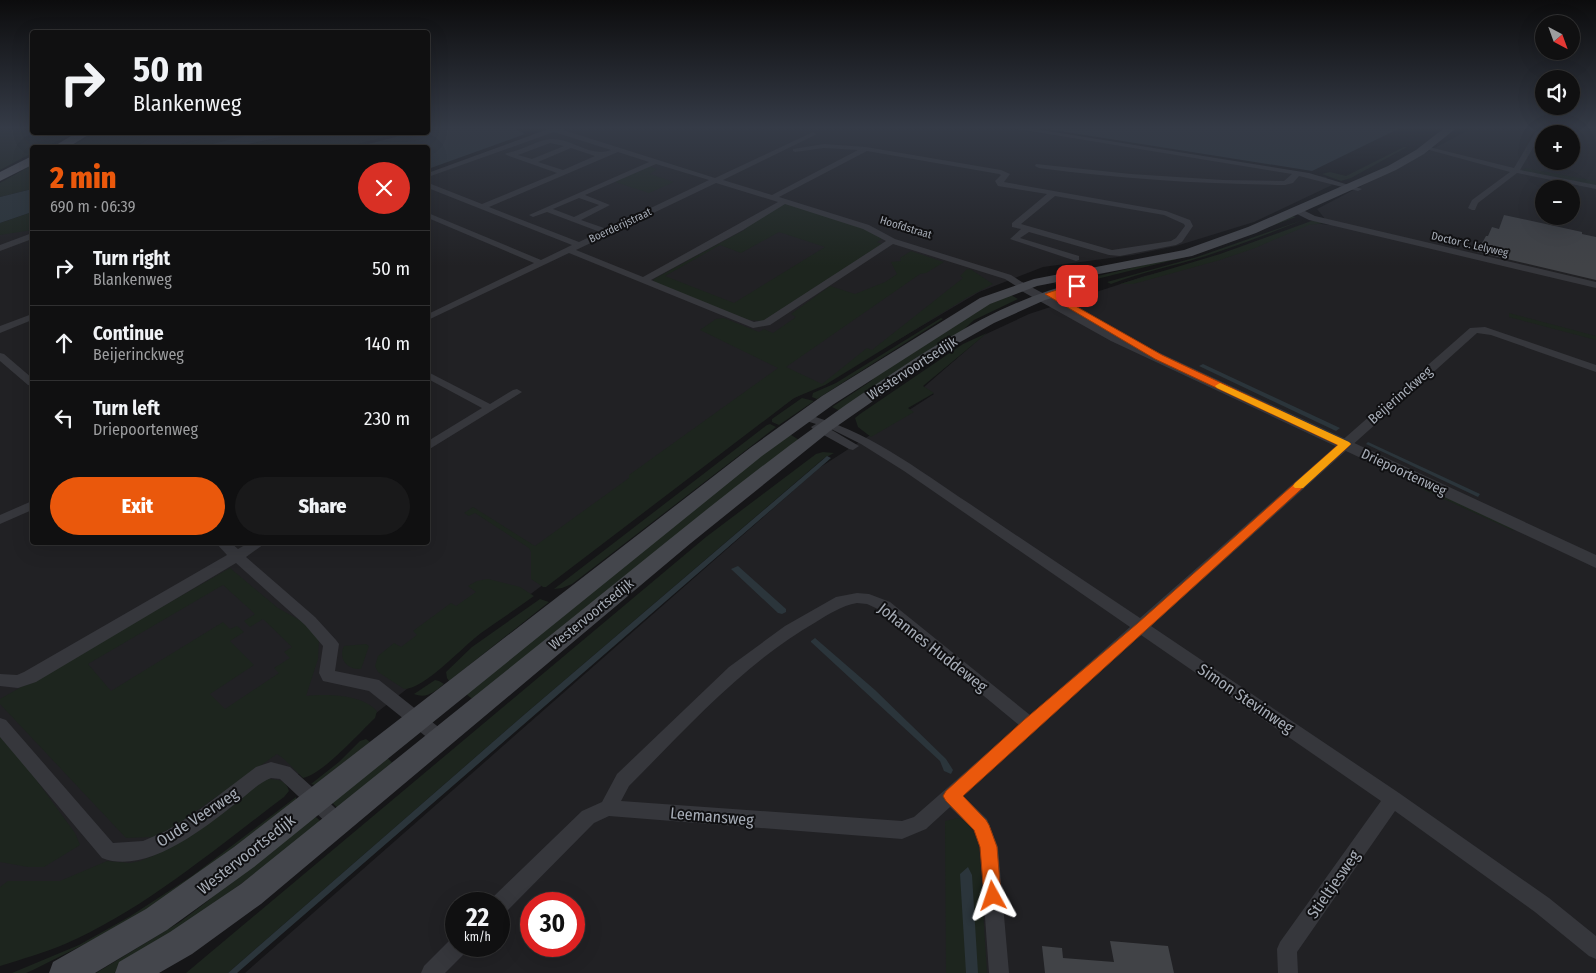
<!DOCTYPE html>
<html lang="en">
<head>
<meta charset="utf-8">
<style>
  body { margin:0; font-family:"Fira Sans Condensed",sans-serif; background:#19191a; color:#f1f3f6; height:100vh; display:flex; flex-direction:column; font-size:19px; white-space:nowrap }
  * { box-sizing:border-box; margin:0 }
  p { font-size:16px; color:#9c9d9f }
  .icon { flex:none; width:28px; height:28px; fill:none; stroke:currentColor; stroke-width:2; stroke-linecap:round; stroke-linejoin:round }
  .map { position:relative; flex:1; overflow:hidden }
  .drawer { position:absolute; left:30px; top:145px; width:400px; height:400px; display:flex; flex-direction:column; background:#101011; border-radius:5px; box-shadow:0 5px 20px #0002,0 0 0 1px #303031 }
  .drawer>* { flex:none }
  .top-card { position:absolute; left:30px; top:30px; width:400px; height:105px; border-radius:5px; box-shadow:0 5px 20px #0002,0 0 0 1px #303031; background:#101011; color:#f1f3f6; overflow:hidden }
  .needle { width:32px; rotate:139deg }
  .buttons { position:absolute; left:1535px; top:15px; display:grid; gap:10px }
  .buttons a { display:grid; place-items:center; width:45px; height:45px; border-radius:50%; background:#101011; box-shadow:0 5px 20px #0002,0 0 0 1px #303031; font-size:25px }
  .speed { position:absolute; left:445px; top:892px; display:flex; gap:10px; font-size:25px; font-weight:700; text-align:center }
  .speed>* { display:grid; place-content:center; width:65px; height:65px; border-radius:50%; background:#101011; box-shadow:0 5px 20px #0002,0 0 0 1px #303031; line-height:1 }
  .speed small { font-size:12px; font-weight:400 }
  .speed .limit { border:8px solid #d22; background:#fff; color:#111 }
  .pin { position:absolute; display:grid; place-items:center; width:42px; height:42px; color:#fff; margin:-21px; border-radius:10px; box-shadow:0 2px 8px #0006 }
  .me { position:absolute; width:55px; margin:-28px; rotate:355deg; stroke-linejoin:round; filter:drop-shadow(0 0 4px #0008) }
  .turn { display:flex; align-items:center; gap:18px; height:105px; padding:0 20px; font-size:22px }
  .turn .icon { width:65px; height:65px; stroke-width:2.5 }
  .turn b { display:block; font-size:35px; line-height:42px }
  .round { display:grid; place-items:center; flex:none; width:52px; height:52px; border-radius:26px; background:#19191a }
  .summary { display:flex; align-items:center; justify-content:space-between; height:85px; padding:0 20px }
  h1 { font-size:30px; font-weight:800; line-height:38px; color:#ea580c }
  .action { display:flex; gap:10px; margin-top:auto; padding:10px 20px }
  .action a { flex:1; height:58px; border-radius:30px; background:#ea580c; color:#fff; font-size:20px; font-weight:800; line-height:58px; text-align:center }
  .action a+a { background:#19191a; color:#f1f3f6 }
  ul { padding:0; list-style:none }
  li { display:flex; align-items:center; gap:15px; height:75px; padding:0 20px; border-top:1px solid #303031 }
  li div { flex:1 }
  li b { display:block; font-size:19px }
  li em { font-style:normal }
  .map>svg:first-child { display:block }
  .built { fill:#212124; fill-rule:evenodd }
  .green { fill:#1d251e; fill-rule:evenodd }
  .water { fill:#2b353b }
  .building { fill:#414347 }
  .lines { fill:none; stroke-linecap:round; stroke-linejoin:round }
  .minor { fill:#36373c; fill-rule:evenodd }
  .tertiary { fill:#36373c; fill-rule:evenodd }
  .secondary { fill:#44464c; fill-rule:evenodd }
  .trunk { fill:#5a5c64; fill-rule:evenodd }
  .route { fill:#ea580c; stroke:#983908 }
  .slow { fill:#f59e0b }
  .labels { text-anchor:middle; stroke-width:4; stroke-linejoin:round; paint-order:stroke }
  .far-street-label { font-size:11px; fill:#a7adb7; stroke:#101012 }
  .street-label { font-size:14px; fill:#a7adb7; stroke:#101012 }
  .near-street-label { font-size:16px; fill:#a7adb7; stroke:#101012 }
</style>
</head>
<body>
<div class="map">
<svg width="1596" height="973" viewBox="0 0 1596 973">
  <rect width="100%" height="100%" fill="#151517"/>
  <path class="built" d="M552,129H1012L1326,177L1332,185L1254,222L1176,246L1133,255L1043,267L979,292L825,383L794,398L763,420L472,638L187,861L0,951V231L32,226V542H428V174Z
    M1471,129H1596V973H245L819,468L934,394L924,387L984,335L1029,314L1145,276L1209,260L1252,243L1312,223L1330,225L1317,209ZM1544,134H1571V161H1544ZM1544,189H1571V216H1544ZM456,904H499V946H456ZM531,904H574V946H531Z
    M148,133H226L167,147L132,148L160,133Z"/>
  <path class="green" d="M0,129H32V132L75,133L44,147L32,148V153L0,170Z
    M148,132L161,133L132,147L67,148L97,133Z
    M226,133H257L200,147L167,148Z
    M298,133H400L345,147L235,148Z
    M1404,147H1407L1351,178L1341,181L1322,174L1330,172L1346,176Z
    M32,165V189L0,197V183Z
    M649,166L657,169L650,174L674,182L649,193L615,182Z
    M1525,168L1596,181V186L1523,171Z
    M785,203L864,228L882,239L877,242L882,244L763,321L749,320L653,283L654,279L746,229V226ZM779,232L825,247L734,303L665,276L720,245L741,253Z
    M32,212V230L0,235V223Z
    M1292,216L1296,217L1190,256L1060,288L1054,283L1102,275L1177,257Z
    M1303,220C1271,233 1239,245 1206,256C1174,266 1142,272 1111,284L1107,282L1197,257Z
    M1314,220L1325,223L1309,225L1255,248L1220,260L1133,284H1120L1220,254Z
    M911,251L944,262L926,273L920,274L786,367L822,384L867,348L872,350L963,278L960,276L967,269L972,270L993,284L968,297L825,385L794,398L546,587H543L531,579V552L529,548L475,513L469,516L464,513L473,507L535,546L629,478V475L778,368L700,330L716,319L724,318L759,332L764,329L773,333L796,317L791,314L830,286L855,294L885,282L897,274L891,262L901,261L900,258Z
    M1009,294L1018,299L974,320L964,329L840,411L832,407L871,381L887,365L980,308Z
    M1509,313L1596,336V340L1509,317Z
    M941,318L943,319L817,399L812,397L813,393L836,383Z
    M987,333L923,386L934,393L908,408L914,412L871,437L858,427L855,418L860,414L963,344Z
    M802,398L814,401L779,425L772,422V419Z
    M770,424L776,427L572,584L562,588L554,589L767,425Z
    M788,433L799,440L475,701L462,691Z
    M823,452L834,453L823,459L525,714L228,973H186L706,537L816,454Z
    M1414,482L1511,527L1514,531L1422,489Z
    M230,568L278,608L301,621L319,638L318,659L306,696C329,694 360,694 377,711L375,718C359,733 323,774 303,778L284,759L277,754L175,826L153,837L126,838L0,704V699ZM223,585L255,614L244,621L250,627L263,619L292,647L284,652L290,658L274,668L279,673L225,709L210,694L254,665L230,641L244,632L237,626L230,629L223,622L111,691L88,664Z
    M488,579L520,587L534,596C516,609 498,621 481,633C462,647 425,689 404,689L378,672L375,666L378,656L394,643L401,647L417,635L413,631L451,603L456,606L476,592L468,586L477,581Z
    M540,599L549,602L449,681L447,678L446,672L472,647Z
    M366,644L369,646L361,669C347,670 338,659 344,646Z
    M435,680L439,681L444,684C434,692 427,699 414,694Z
    M0,730L75,833L80,845L44,867H28L0,862Z
    M366,739L370,742L315,785L311,784L339,762L360,741Z
    M383,754L396,766L340,811L328,798Z
    M269,779C279,780 286,780 289,791L284,797C216,848 144,910 65,944C44,953 22,959 0,966V887L8,881H60L107,861L130,863L140,861L153,856L209,818L246,788Z
    M296,797V800C249,836 202,876 151,907C113,931 73,950 33,970L26,973H12L79,945L129,917L192,876Z
    M310,812L324,824L127,966L114,973H96L180,922L209,900Z
    M958,818C972,822 975,836 979,848L987,973H946L945,821Z"/>
  <path class="water" d="M428,129H516L525,134L428,169V148L357,147L411,133L428,132Z
    M1047,129H1398L1312,171Z
    M257,133H298L235,147H200Z
    M32,189V212L0,223V197Z
    M1203,364L1340,428L1336,431L1199,366Z
    M1368,442L1480,494L1478,497L1366,444Z
    M827,456L831,458L237,973H228L525,714Z
    M738,566L786,609V612L782,614L778,613L731,569Z
    M815,638L875,690L946,759L953,770L951,774L944,771L940,761L811,642V641Z
    M968,867L972,875L978,973H966L960,874Z"/>
  <path class="building" d="M1504,215L1582,232V234L1596,237V280L1477,252L1486,236H1488L1492,227L1499,229Z
    M1110,941L1168,946L1174,973H1045L1042,946L1062,948L1063,958L1114,962Z"/>
  <g class="lines">
    <path class="minor" d="M548,129H560L715,178L813,132L816,134L815,135L723,180L772,195L858,150L824,148L795,152L793,151V149L824,144L866,147L1001,170L1010,174L1004,182L1166,211L1190,220L1193,226L1182,242L1176,245L1120,256L1109,255L1029,232L1020,238L1079,256V260L1076,261L1010,239L1021,229L1012,227V223L1047,194L998,186L995,181L1001,175L999,174L867,151L779,197L869,225L895,239L1011,275L1025,284V288H1019L1005,279L893,244L770,325L753,328L569,253L428,320V314L534,263L428,218V213L541,260L572,245L428,188V184H431L482,204L557,173L509,156L505,154L507,153C522,151 536,140 551,139C572,138 590,158 611,150L554,132L428,177V173ZM550,143L564,146L532,159L518,155ZM571,148L595,156L563,170L538,162ZM618,152L649,162L529,215L533,217L547,212L600,232L579,242L489,207ZM656,164L709,180L607,229L581,220L610,205L585,195ZM716,183L778,202L643,277L576,250ZM1055,196L1164,215L1184,224L1185,226L1176,238L1171,241L1112,250L1021,224ZM579,198L599,205L574,217L553,209ZM785,204L863,229L886,241L764,320L754,322L651,280L743,230Z
      M1017,129H1035L1309,173L1362,189L1358,191L1299,176L1293,183L1285,185C1203,184 1121,179 1039,168L1035,166L1036,164L1131,174L1223,180L1284,181L1292,174Z
      M1537,129H1544L1520,170L1596,185V189L1517,173L1478,203L1475,210H1472L1468,208L1472,200L1510,172L1422,148L1425,146L1514,168Z
      M1295,209H1301L1315,216L1596,282V288L1309,220L1295,213Z
      M32,233V239L0,251V245Z
      M32,314V320L0,333V326Z
      M1485,327L1596,365V372L1491,335L1477,333L1151,626L1399,793L1549,898L1596,936V959L1589,956L1535,912L1395,811L1297,952L1298,973H1278L1277,949L1280,942L1381,801L1141,635L963,796L987,819L998,847L1009,973H989L980,847L974,830L950,807L926,829L902,839L609,816L594,823L506,912L499,915V904H490L492,898L582,811L602,802L617,774L729,667L785,626L836,597L857,593L869,594L890,602L1030,715L1130,627L904,471L861,444L825,426L859,446L853,450L849,449L813,429L811,427L816,424L800,419L798,417L800,415L804,414C866,429 917,469 970,504C1026,542 1083,580 1140,618L1470,328ZM857,603L867,604L880,610L1019,725L914,817L902,821L621,801L629,786C688,727 743,664 816,622C829,614 841,606 857,603Z
      M0,353L4,354L32,378V386L28,385L0,361Z
      M428,372L490,404L513,390L517,389L522,392L428,450V441L482,408L428,379Z
      M32,501V510L0,524V515Z
      M215,542H230L238,549L250,542H267L246,557L315,617L336,640L339,644L335,671L379,680L446,733L448,738L446,743L440,745L434,743L369,691L323,681L319,673L323,646L305,625L236,563L36,682L18,688L0,686V674L17,675L24,672L227,555Z
      M0,718L6,720L113,843L143,841L166,831L198,811L256,767L271,762L290,767L344,816L347,822L344,828L338,831L332,828L280,779L271,778C260,782 249,793 240,800C207,826 147,876 102,858L0,737Z
      M456,937V946H468L465,953L445,973H421L424,966L451,939Z"/>
    <path class="tertiary" d="M1022,282L1121,335L1596,555V568L1111,341L1018,289L1016,286Z"/>
    <path class="secondary" d="M1443,129H1455L1424,154L1396,170L1256,233L1192,256L1037,286L990,304L834,404L762,456L254,867L167,930L95,973H49L53,962L146,909L234,847L750,448L822,396L980,298L1034,279L1184,250L1248,227L1388,166L1416,150Z
      M1085,280L1090,281L1092,284L1090,287L1045,300L994,323L948,349L830,431L691,543L261,904L192,954L159,973H115L119,962L170,932L241,884C370,780 500,676 629,572C709,507 790,442 875,385C944,339 1004,300 1085,280Z"/>
    <path class="trunk" d="M78,132H93L67,148H51Z
      M32,156V165L0,181V172Z"/>
  </g>
  <linearGradient id="sky" x2="0" y2="1"><stop stop-color="#0c0c0d"/><stop offset="0.48" stop-color="#353b47"/><stop offset="1" stop-color="#353b47" stop-opacity="0"/></linearGradient>
  <rect width="1596" height="266" fill="url(#sky)"/>
  <path class="route" d="M1074,284L1081,286L1056,295L1162,355L1351,444L963,796L986,820L989,825L997,847L1001,896L999,902L993,905L986,902L984,896L980,847L974,830L946,801L943,796L946,791L1024,720L1138,623L1338,445L1155,359L1045,294Z"/>
  <path class="slow" d="M1220,383L1349,442L1351,444L1303,488H1295L1293,486L1295,483L1338,445L1217,388L1215,386Z"/>
  <g class="labels">
    <g class="far-street-label">
      <text transform="translate(620 225) rotate(-25)" y="4">Boerderijstraat</text>
      <text transform="translate(906 227) rotate(17)" y="4">Hoofdstraat</text>
      <text transform="translate(1470 244) rotate(13)" y="4">Doctor C. Lelyweg</text>
    </g>
    <g class="street-label">
      <text transform="translate(912 368) rotate(-33)" y="5">Westervoortsedijk</text>
      <text transform="translate(1400 395) rotate(-41)" y="5">Beijerinckweg</text>
      <text transform="translate(1404 472) rotate(25)" y="5">Driepoortenweg</text>
      <text transform="translate(591 614) rotate(-39)" y="5">Westervoortsedijk</text>
    </g>
    <g class="near-street-label">
      <text transform="translate(933 647) rotate(38)" y="6">Johannes Huddeweg</text>
      <text transform="translate(1246 698) rotate(34)" y="6">Simon Stevinweg</text>
      <text transform="translate(712 816) rotate(5)" y="6">Leemansweg</text>
      <text transform="translate(197 817) rotate(-33)" y="6">Oude Veerweg</text>
      <text transform="translate(246 854) rotate(-38)" y="6">Westervoortsedijk</text>
      <text transform="translate(1333 884) rotate(-55)" y="6">Stieltjesweg</text>
    </g>
  </g>
</svg>
<div class="buttons">
<a><svg class="needle" viewBox="-14 -14 28 28"><path d="M0-13l5 13h-10z" fill="#e53935"/><path d="M0 13l5-13h-10z" fill="#9c9d9f"/></svg></a>
<a><svg class="icon" aria-label="sound" viewBox="0 0 24 24"><path d="M4 9h4l5-4v14l-5-4H4zM17 9q2 3 0 6"/></svg></a>
<a>+</a>
<a>−</a>
</div>
<div class="speed"><div>22<small>km/h</small></div><div class="limit">30</div></div>
<div class="pin" style="left:1077px;top:286px;background:#d93025"><svg class="icon" aria-label="arrive" viewBox="0 0 24 24"><path d="M6 21V4h12l-3 4 3 4H6"/></svg></div>
<svg class="me" style="left:993px;top:896px" viewBox="-20 -20 40 40"><path d="M0-17L14 15 0 8-14 15z" fill="#ea580c" stroke="#fff" stroke-width="4"/></svg>
<div class="top-card">
<div class="turn"><svg class="icon" aria-label="right" viewBox="0 0 24 24"><path d="M7 20v-9h11M14 6l5 5-5 5"/></svg><div><b>50 m</b>Blankenweg</div></div>
</div>
<section class="drawer">
<div class="summary"><div><h1>2 min</h1><p>690 m · 06:39</p></div><a class="round" style="background:#d93025;color:#fff"><svg class="icon" aria-label="close" viewBox="0 0 24 24"><path d="M6 6l12 12M18 6L6 18"/></svg></a></div>
<ul>
<li><svg class="icon" aria-label="right" viewBox="0 0 24 24"><path d="M7 20v-9h11M14 6l5 5-5 5"/></svg><div><b>Turn right</b><p>Blankenweg</p></div><em>50 m</em></li>
<li><svg class="icon" aria-label="ahead" viewBox="0 0 24 24"><path d="M12 20V5M6 11l6-6 6 6"/></svg><div><b>Continue</b><p>Beijerinckweg</p></div><em>140 m</em></li>
<li><svg class="icon" aria-label="left" viewBox="0 0 24 24"><path d="M17 20v-9H6M10 6l-5 5 5 5"/></svg><div><b>Turn left</b><p>Driepoortenweg</p></div><em>230 m</em></li>
</ul>
<div class="action"><a>Exit</a><a>Share</a></div>
</section>
</div>
</body>
</html>
